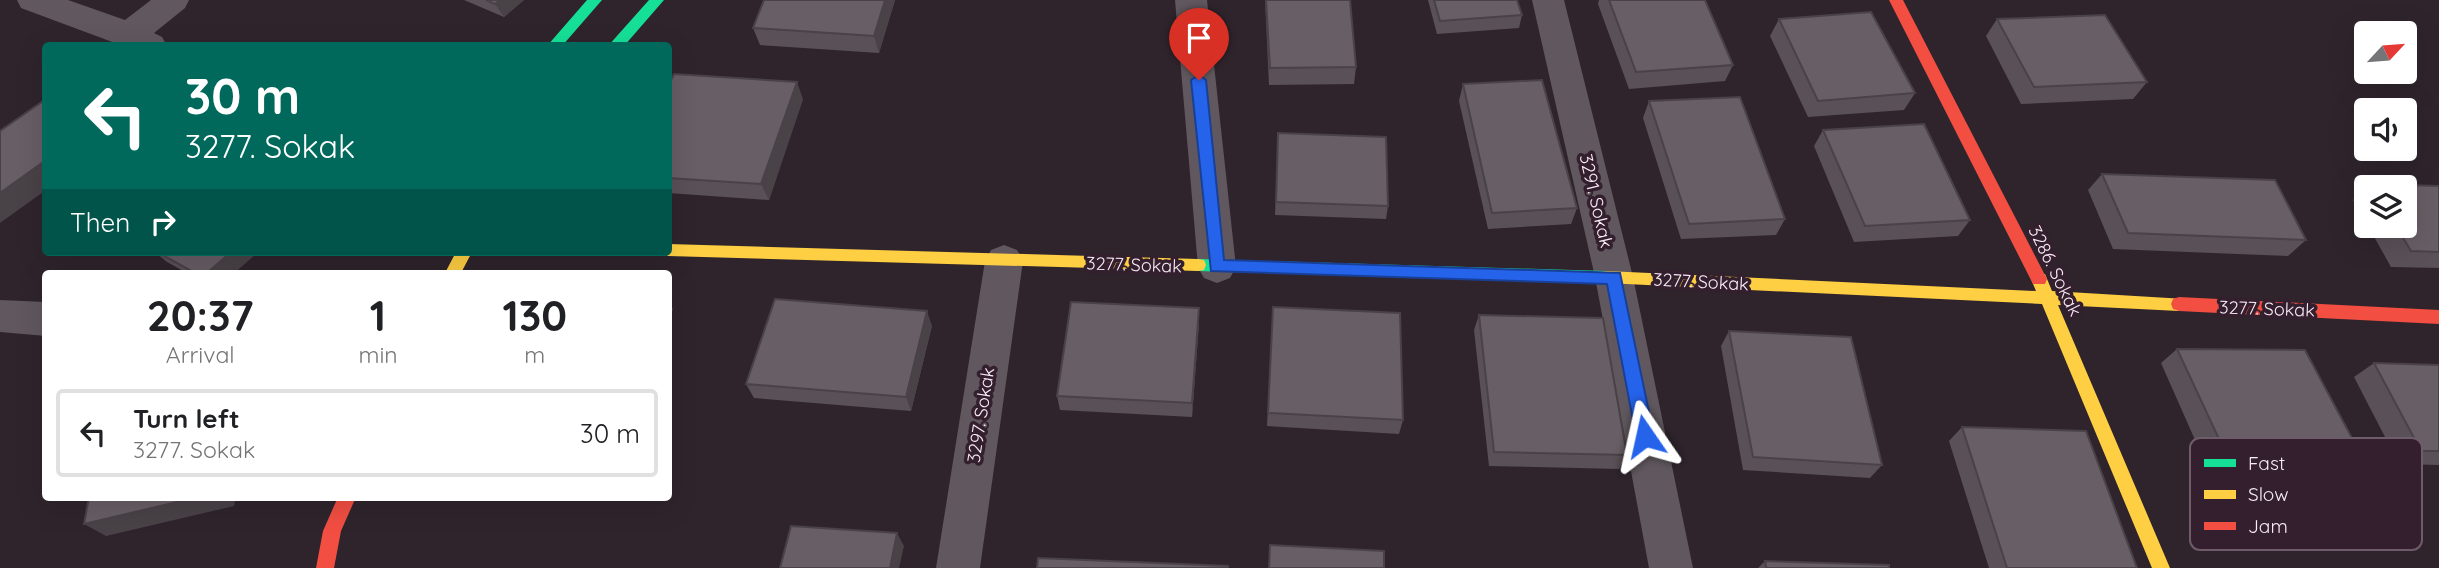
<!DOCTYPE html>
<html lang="en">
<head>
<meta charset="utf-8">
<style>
  body { margin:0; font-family:Quicksand,sans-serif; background:#f2f2f2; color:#202124; height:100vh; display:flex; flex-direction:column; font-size:26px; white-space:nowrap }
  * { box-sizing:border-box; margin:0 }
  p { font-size:23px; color:#757577 }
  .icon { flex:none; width:38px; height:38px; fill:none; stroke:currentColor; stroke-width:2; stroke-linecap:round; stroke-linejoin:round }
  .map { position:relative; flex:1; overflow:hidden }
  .side { position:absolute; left:42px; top:270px; width:630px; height:231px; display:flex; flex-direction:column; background:#fff; border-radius:7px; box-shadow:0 7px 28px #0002 }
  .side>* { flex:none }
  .hud { position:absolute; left:42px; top:42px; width:630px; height:214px; border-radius:7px; box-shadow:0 7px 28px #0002; background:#00695c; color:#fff; overflow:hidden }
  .needle { width:46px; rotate:64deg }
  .controls { position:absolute; left:2354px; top:21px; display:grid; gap:14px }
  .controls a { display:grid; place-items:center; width:63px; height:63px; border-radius:7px; background:#fff; box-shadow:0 7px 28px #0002; font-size:35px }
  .pin { position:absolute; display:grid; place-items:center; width:60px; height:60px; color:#fff; margin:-72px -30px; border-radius:50% 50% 50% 0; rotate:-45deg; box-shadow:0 0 7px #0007 }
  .pin .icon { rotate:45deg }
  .me { position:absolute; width:77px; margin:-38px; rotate:349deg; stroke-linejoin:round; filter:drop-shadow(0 0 5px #0008) }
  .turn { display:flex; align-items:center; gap:24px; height:147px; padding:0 28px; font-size:32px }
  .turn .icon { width:91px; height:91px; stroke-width:2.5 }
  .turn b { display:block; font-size:49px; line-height:60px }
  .then { display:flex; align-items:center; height:66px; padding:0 28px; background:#0003; gap:14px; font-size:26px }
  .eta { display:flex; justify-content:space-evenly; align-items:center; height:119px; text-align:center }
  .eta b { font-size:42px; font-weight:700; line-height:49px }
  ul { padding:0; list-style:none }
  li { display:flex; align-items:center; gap:21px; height:88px; margin:0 14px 10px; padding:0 14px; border:4px solid #e0e0e0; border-radius:7px }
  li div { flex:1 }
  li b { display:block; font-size:26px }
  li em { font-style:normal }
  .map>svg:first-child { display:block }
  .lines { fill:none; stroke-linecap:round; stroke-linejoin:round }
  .street { fill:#60585e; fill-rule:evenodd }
  .fast { fill:#16e098; fill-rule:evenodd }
  .slow { fill:#ffcf43; fill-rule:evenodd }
  .jam { fill:#f24e42; fill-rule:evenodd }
  .wall { fill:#595157 }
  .shaded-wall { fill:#494247 }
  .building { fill:#685e65; stroke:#494247; stroke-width:2 }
  .route { fill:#2563eb; stroke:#184099; stroke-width:2 }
  .labels { text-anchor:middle; stroke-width:7; stroke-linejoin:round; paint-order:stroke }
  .street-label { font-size:18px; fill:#f9ebf5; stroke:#331f2e }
  .key { fill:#331f2e; stroke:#6e5c6a; stroke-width:2 }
  .key-label { font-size:19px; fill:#f9ebf5 }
</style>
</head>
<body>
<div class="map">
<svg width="2439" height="568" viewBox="0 0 2439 568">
  <rect width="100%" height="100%" fill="#2f242c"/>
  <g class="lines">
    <path class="street" d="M17,0H68L125,20L151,0H189L185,8L154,33L162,37L167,46H123L21,8Z
      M1175,0H1207L1236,267L1230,278L1217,283L1204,278L1198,267Z
      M1532,0H1564L1633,277L1693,568H1649L1595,277Z
      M1004,245L1017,250L1023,261L980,568H936L985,261L991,250Z
      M0,300L46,302V336L0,332Z"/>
    <path class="fast" d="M587,0H602L562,46H547Z
      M649,0H664L624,46H608Z
      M1198,259L1606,271L1612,272L1614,277L1612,282L1606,283L1198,271L1192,270L1190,265L1192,260Z"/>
    <path class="slow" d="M668,244L1198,259L1204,260L1206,265L1204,270L1198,271L668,256L661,252H668Z
      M456,252H472L461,273H445Z
      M1606,271L2036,291L2031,279L2033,274H2045L2052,291L2185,299L2187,304L2185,309L2179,311L2058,305L2170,568H2152L2042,304L1606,283L1600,282L1598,277L1600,272Z"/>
    <path class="jam" d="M1889,0H1903L2047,279L2045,284H2033Z
      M2179,297L2439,310V324L2179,311L2173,309L2171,304L2173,299Z
      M338,497H356L341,531L334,568H316L323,531Z"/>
  </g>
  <path class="wall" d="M464,0H524L504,17Z
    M764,0H895L879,53L760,45L753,28Z
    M1265,0H1350L1356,67L1354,84L1269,85Z
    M1428,0H1517L1522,15L1519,28L1437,34Z
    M1599,0H1705L1733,65L1725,81L1629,89L1598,4Z
    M1779,19L1915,93L1904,110L1808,117L1770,36Z
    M1997,19L2147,82L2133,99L2021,104L1986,36Z
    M1463,84L1577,208L1571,224L1488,229L1459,101Z
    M668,86L803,99L769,200L668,193Z
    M1649,101L1785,219L1776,235L1681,239L1643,118Z
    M1823,130L1970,220L1958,236L1854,242L1814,146Z
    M1278,133L1388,206L1386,219L1275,215Z
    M2102,174L2306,240L2288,256L2113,249L2088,190Z
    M2371,184L2439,186V268L2391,267L2368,226H2404V187H2367Z
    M2366,188V223L2353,200Z
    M155,252H258L234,273H187L167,262Z
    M1273,307L1403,420L1399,434L1267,426Z
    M1479,315L1627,455L1619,469L1489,466L1474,330Z
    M1199,323L1192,417L1060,410L1057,396Z
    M932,326L911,411L754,398L746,384Z
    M1729,331L1882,465L1870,478L1743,470L1721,346Z
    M2177,349L2361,455L2340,468L2207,467L2161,363Z
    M2374,363L2439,365V465L2399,464L2354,377Z
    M1962,427L2137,568H1989L1949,441Z
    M1765,561L1889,568H1758Z"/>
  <path class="shaded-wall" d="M500,0H524L504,17L495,4Z
    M885,0H895L879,53L874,36Z
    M797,82L803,99L769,200L761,184Z
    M46,160V190L0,223V193Z
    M231,252H258L234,273H207Z
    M668,303L673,309L668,323Z
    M1199,308V323L1192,417V403Z
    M927,311L932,326L911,411L906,397Z
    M198,497H236L234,506L106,536L84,524Z
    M897,533L904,546L899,568H890Z"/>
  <path class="building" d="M486,0H500L495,4Z
    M764,0H885L874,36L753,28Z
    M1266,0H1350L1356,67L1270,68Z
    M1434,0H1517L1522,15L1440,21Z
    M1609,0H1705L1733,65L1636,72Z
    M1871,12L1915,93L1818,101L1779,19Z
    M2105,15L2147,82L2034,87L1997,19Z
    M674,74L797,82L761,184L668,178V86Z
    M1542,80L1577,208L1492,213L1463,84Z
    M1740,97L1785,219L1689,224L1649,101Z
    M46,99V160L0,193V131Z
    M1924,124L1970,220L1865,226L1823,130Z
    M1278,133L1386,137L1388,206L1276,202Z
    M2102,174L2275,180L2306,240L2128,233Z
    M2371,184L2439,186V252L2411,251L2396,226H2404V187H2373Z
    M157,252H231L207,273H195Z
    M775,299L927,311L906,397L746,384Z
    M1071,302L1199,308L1192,403L1057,396Z
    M1273,307L1400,313L1403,420L1268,413Z
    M1479,315L1603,318L1627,455L1494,452Z
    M1729,331L1851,337L1882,465L1753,457Z
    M2177,349L2305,350L2361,455L2226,454Z
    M2374,363L2439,365V451H2421Z
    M1962,427L2086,431L2137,568H2007Z
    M89,497H198L84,524Z
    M791,526L897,533L890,568H780Z
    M1270,545L1384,551V568H1269Z
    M1038,558L1228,566V568H1037Z
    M1765,561L1889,565V568H1766Z"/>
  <path class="route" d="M1199,75L1206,80L1224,260L1620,273L1654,436L1651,441L1645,444L1639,441L1636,436L1607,284L1211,271L1191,80Z"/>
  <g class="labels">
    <g class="street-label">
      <text transform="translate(1596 201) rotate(77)" y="6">3291. Sokak</text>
      <text transform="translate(1134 265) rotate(2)" y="6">3277. Sokak</text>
      <text transform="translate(2055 271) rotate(64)" y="6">3286. Sokak</text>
      <text transform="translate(1701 282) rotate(3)" y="6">3277. Sokak</text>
      <text transform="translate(2267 309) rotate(2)" y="6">3277. Sokak</text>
      <text transform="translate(981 415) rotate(-81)" y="6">3297. Sokak</text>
    </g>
  </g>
  <rect x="2190" y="438" width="232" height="112" rx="10" class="key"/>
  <rect x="2204" y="459" width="32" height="8" fill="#16e098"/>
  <rect x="2204" y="490" width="32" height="9" fill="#ffcf43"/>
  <rect x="2204" y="522" width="32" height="8" fill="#f24e42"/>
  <g class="key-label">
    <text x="2248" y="470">Fast</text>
    <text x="2248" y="501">Slow</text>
    <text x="2248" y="533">Jam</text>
  </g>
</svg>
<div class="controls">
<a><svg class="needle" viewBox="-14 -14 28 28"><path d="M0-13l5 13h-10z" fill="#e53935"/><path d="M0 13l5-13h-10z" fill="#757577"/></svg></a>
<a><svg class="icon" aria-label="sound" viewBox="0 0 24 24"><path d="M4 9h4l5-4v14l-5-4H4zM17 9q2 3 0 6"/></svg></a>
<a><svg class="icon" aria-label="layers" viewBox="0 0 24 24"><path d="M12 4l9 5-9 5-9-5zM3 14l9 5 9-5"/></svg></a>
</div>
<div class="pin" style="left:1199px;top:80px;background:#d93025"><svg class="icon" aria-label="arrive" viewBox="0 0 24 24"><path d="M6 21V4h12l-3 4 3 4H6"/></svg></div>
<svg class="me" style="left:1645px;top:436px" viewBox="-20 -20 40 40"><path d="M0-17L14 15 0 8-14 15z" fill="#2563eb" stroke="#fff" stroke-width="4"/></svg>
<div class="hud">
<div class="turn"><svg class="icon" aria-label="left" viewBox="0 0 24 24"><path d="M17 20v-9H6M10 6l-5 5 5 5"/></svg><div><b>30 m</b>3277. Sokak</div></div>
<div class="then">Then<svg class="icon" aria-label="right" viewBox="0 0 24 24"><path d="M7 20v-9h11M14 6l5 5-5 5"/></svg></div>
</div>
<section class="side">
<div class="eta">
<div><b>20:37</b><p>Arrival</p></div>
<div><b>1</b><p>min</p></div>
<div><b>130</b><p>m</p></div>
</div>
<ul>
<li><svg class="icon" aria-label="left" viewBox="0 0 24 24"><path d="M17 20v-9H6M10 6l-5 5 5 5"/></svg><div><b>Turn left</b><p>3277. Sokak</p></div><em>30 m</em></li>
</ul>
</section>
</div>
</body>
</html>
